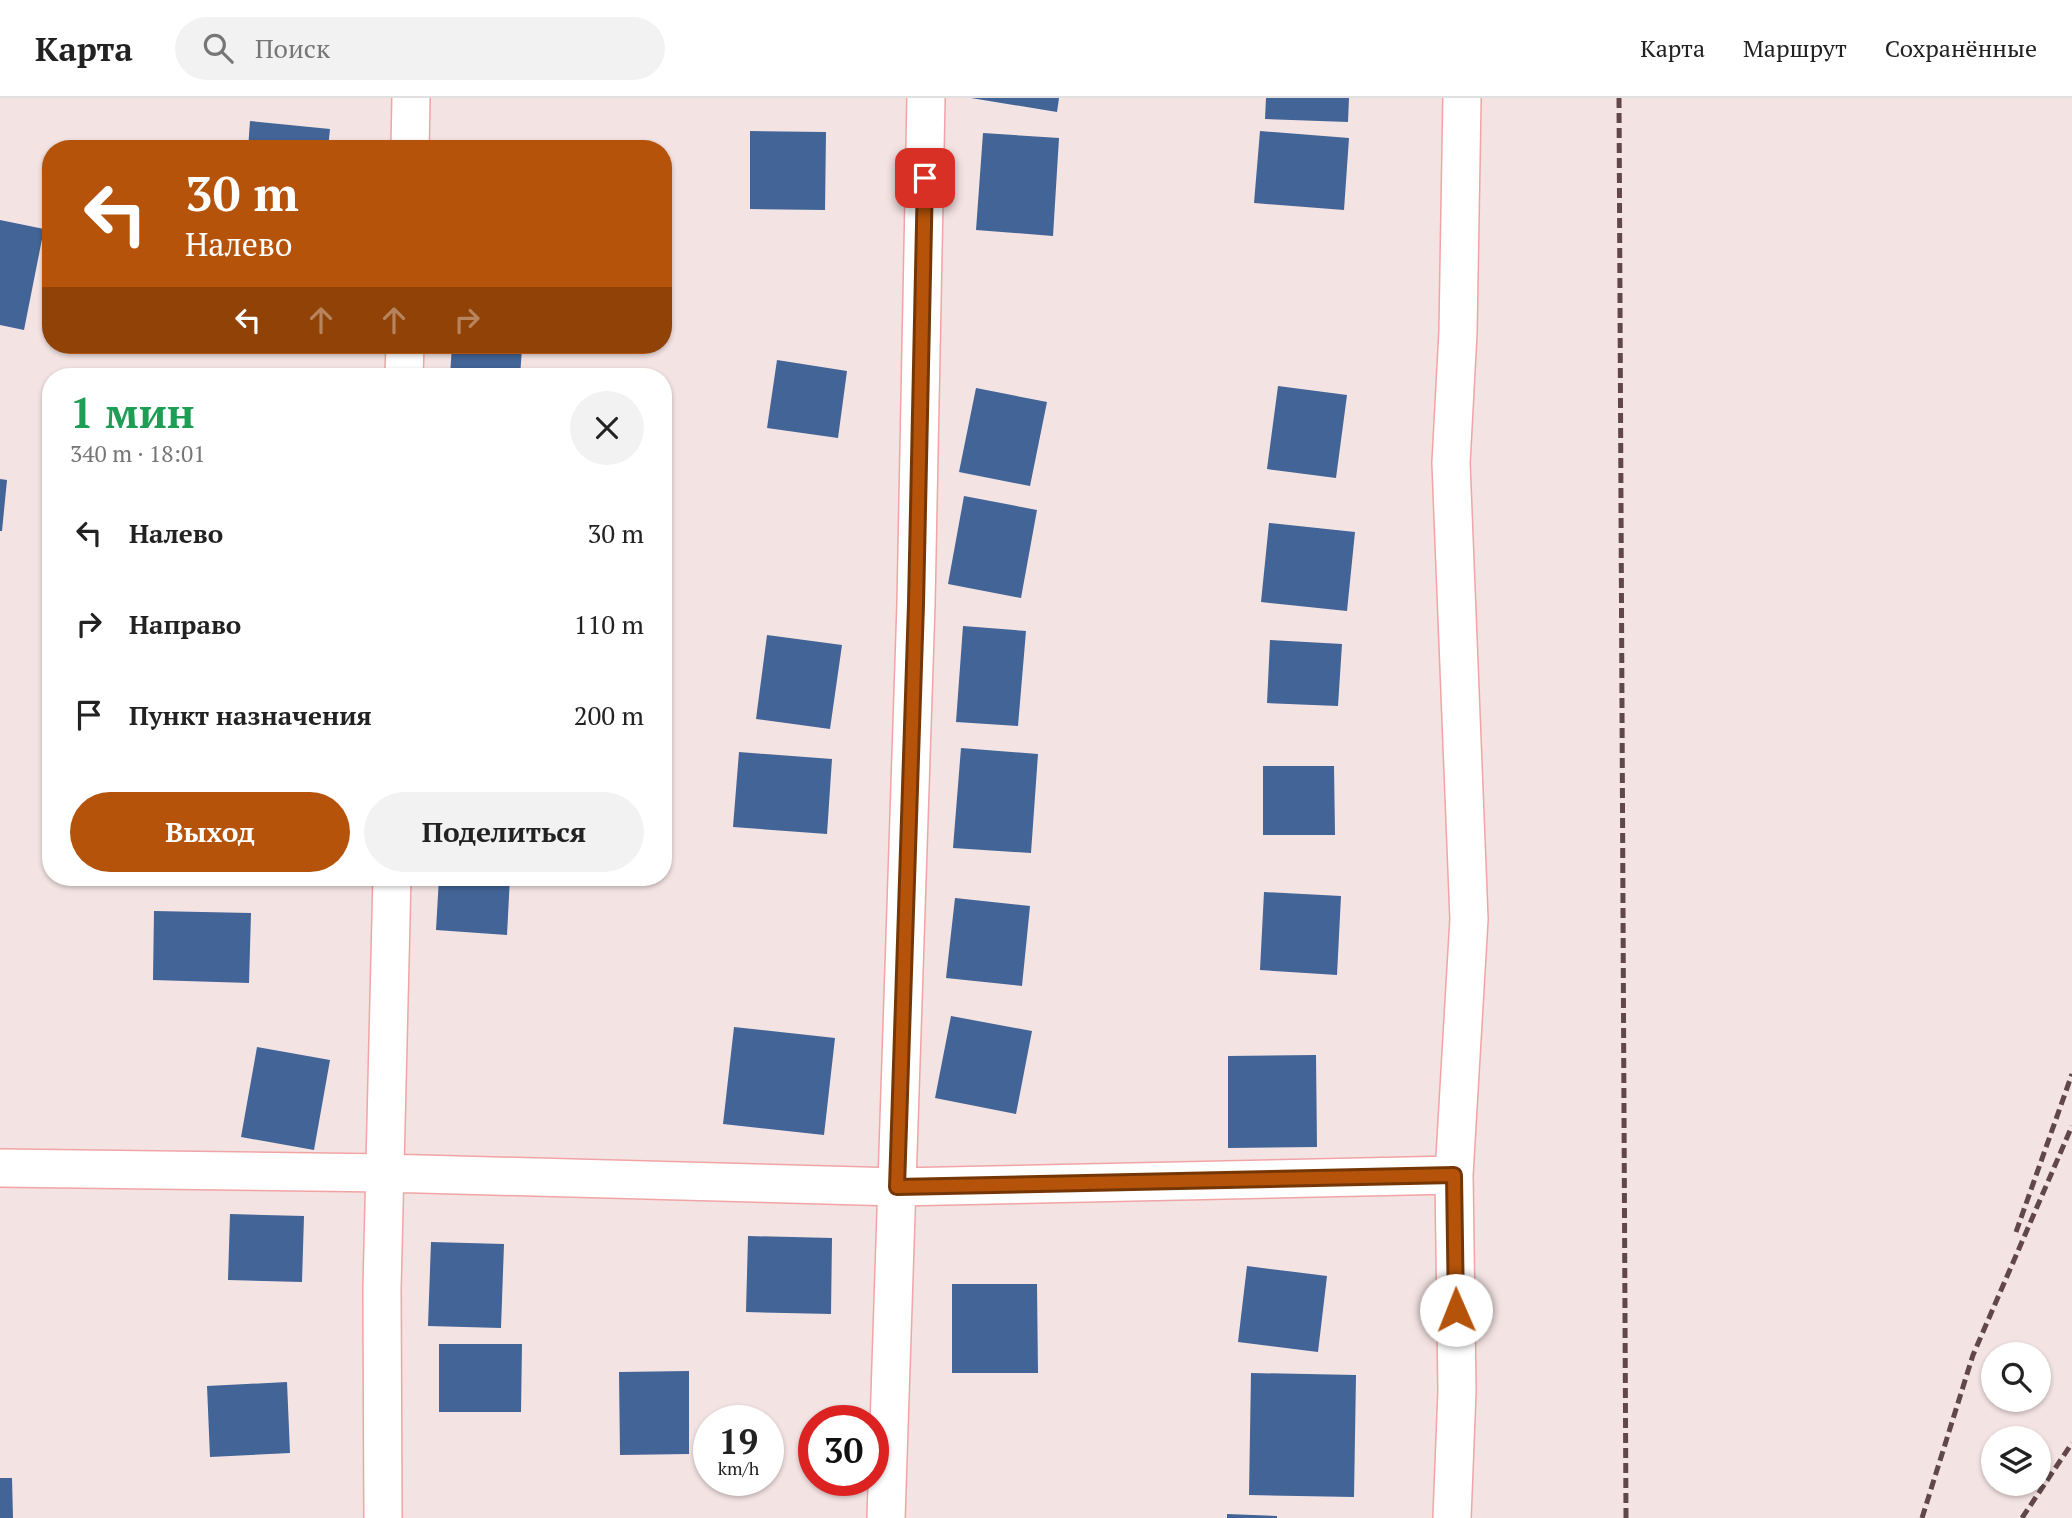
<!DOCTYPE html>
<html lang="ru">
<head>
<meta charset="utf-8">
<style>
  body { margin:0; font-family:"PT Serif",serif; background:#f2f2f2; color:#222; height:100vh; display:flex; flex-direction:column; font-size:26px; white-space:nowrap }
  * { box-sizing:border-box; margin:0 }
  p { font-size:23px; color:#767676 }
  .icon { flex:none; width:38px; height:38px; fill:none; stroke:currentColor; stroke-width:2; stroke-linecap:round; stroke-linejoin:round }
  .map { position:relative; flex:1; overflow:hidden }
  .drawer { position:absolute; left:42px; top:270px; width:630px; height:518px; display:flex; flex-direction:column; background:#fff; border-radius:28px; box-shadow:0 2px 5px #0004 }
  .drawer>* { flex:none }
  .hud { position:absolute; left:42px; top:42px; width:630px; height:214px; border-radius:28px; box-shadow:0 2px 5px #0004; background:#b45309; color:#fff; overflow:hidden }
  .buttons { position:absolute; left:1981px; top:1244px; display:grid; gap:14px }
  .buttons a { display:grid; place-items:center; width:70px; height:70px; border-radius:50%; background:#fff; box-shadow:0 2px 5px #0004; font-size:35px }
  .speed { position:absolute; left:693px; top:1307px; display:flex; gap:14px; font-size:35px; font-weight:700; text-align:center }
  .speed>* { display:grid; place-content:center; width:91px; height:91px; border-radius:50%; background:#fff; box-shadow:0 2px 5px #0004; line-height:1 }
  .speed small { font-size:18px; font-weight:400 }
  .speed .limit { border:10px solid #d22; background:#fff; color:#111 }
  .pin { position:absolute; display:grid; place-items:center; width:60px; height:60px; color:#fff; margin:-30px; border-radius:14px; box-shadow:0 4px 10px #0006 }
  .me { position:absolute; width:77px; margin:-38px; rotate:359deg; stroke-linejoin:round; filter:drop-shadow(0 0 5px #0008) }
  .turn { display:flex; align-items:center; gap:24px; height:147px; padding:0 28px; font-size:32px }
  .turn .icon { width:91px; height:91px; stroke-width:2.5 }
  .turn b { display:block; font-size:49px; line-height:60px }
  .lanes { display:flex; align-items:center; height:66px; padding:0 28px; background:#0003; justify-content:center; gap:35px; direction:ltr }
  .lanes .off { opacity:.35 }
  .round { display:grid; place-items:center; flex:none; width:74px; height:74px; border-radius:37px; background:#f2f2f2 }
  .headline { display:flex; align-items:center; justify-content:space-between; height:119px; padding:0 28px }
  h1 { font-size:42px; font-weight:800; line-height:52px; color:#1e9e55 }
  .action { display:flex; gap:14px; margin-top:auto; padding:14px 28px }
  .action a { flex:1; height:80px; border-radius:42px; background:#b45309; color:#fff; font-size:28px; font-weight:800; line-height:80px; text-align:center }
  .action a+a { background:#f2f2f2; color:#222 }
  ul { padding:0; list-style:none }
  li { display:flex; align-items:center; gap:21px; height:91px; padding:0 28px }
  li div { flex:1 }
  li b { display:block; font-size:26px }
  li em { font-style:normal }
  header { display:flex; align-items:center; gap:42px; box-sizing:border-box; height:98px; padding:0 35px; background:#fff; border-bottom:2px solid #e0e0e0 }
  header strong { font-size:33px }
  nav { display:flex; gap:38px; margin-inline-start:auto; font-size:24px }
  .search { width:490px; height:63px; background:#f2f2f2; display:flex; align-items:center; gap:18px; box-sizing:border-box; padding:0 24px; border-radius:38px; color:#767676; font-size:26px }
  .map>svg:first-child { display:block }
  .building { fill:#426496 }
  .lines { fill:none; stroke-linecap:round; stroke-linejoin:round }
  .minor-casing { stroke:#f1a4a5; stroke-width:40 }
  .minor { stroke:#fff; stroke-width:37 }
  .rail { stroke:#614748; stroke-width:5; stroke-dasharray:10 5; stroke-linecap:butt }
  .route-casing { stroke:#753606; stroke-width:18 }
  .route { stroke:#b45309; stroke-width:12 }
</style>
</head>
<body>
<header>
<strong>Карта</strong>
<div class="search"><svg class="icon" aria-label="search" viewBox="0 0 24 24"><circle cx="10" cy="10" r="6"/><path d="M15 15l6 6"/></svg>Поиск</div>
<nav><a>Карта</a><a>Маршрут</a><a>Сохранённые</a></nav>
</header>
<div class="map">
<svg width="2072" height="1420" viewBox="0 0 2072 1420">
  <rect width="100%" height="100%" fill="#f4e3e3"/>
  <path class="building" d="M971,0H1059L1057,14Z
    M1266,0H1349L1348,24L1265,21Z
    M250,23L330,31L328,51H248Z
    M750,33L826,34L825,112L750,111Z
    M1260,33L1349,40L1344,112L1254,105Z
    M983,35L1059,40L1053,138L976,132Z
    M0,122L44,131L24,232L0,227Z
    M452,247L522,251L520,278H450Z
    M777,262L847,273L838,340L767,330Z
    M1278,288L1347,297L1336,380L1267,371Z
    M976,290L1047,304L1030,388L959,374Z
    M0,381L7,382L2,433H0Z
    M964,398L1037,412L1021,500L948,486Z
    M1269,425L1355,434L1347,513L1261,504Z
    M963,528L1026,533L1018,628L956,624Z
    M767,537L842,547L830,631L756,621Z
    M1270,542L1342,546L1338,608L1267,605Z
    M961,650L1038,656L1031,755L953,750Z
    M739,654L832,661L827,736L733,729Z
    M1263,668H1334L1335,737H1263Z
    M439,779H510L507,837L436,832Z
    M1264,794L1341,798L1337,877L1260,872Z
    M955,800L1030,808L1022,888L946,880Z
    M154,813L251,815L249,885L153,882Z
    M951,918L1032,933L1016,1016L935,1000Z
    M734,929L835,940L824,1037L723,1026Z
    M257,949L330,962L314,1052L241,1039Z
    M1316,957L1317,1049L1228,1050V958Z
    M230,1116L304,1118L302,1184L228,1182Z
    M748,1138L832,1140L831,1216L746,1214Z
    M431,1144L504,1146L501,1230L428,1228Z
    M1247,1168L1327,1178L1318,1254L1238,1244Z
    M952,1186H1037L1038,1275H952Z
    M439,1246H522L521,1314H439Z
    M689,1273V1356L620,1357L619,1274Z
    M1251,1275L1356,1277L1354,1399L1249,1397Z
    M287,1284L290,1355L210,1359L207,1288Z
    M0,1380H12L13,1420H0Z
    M1227,1416L1277,1418V1420H1227Z"/>
  <g class="lines">
    <defs>
      <path id="minor" d="M410,51L411,0
        M404,278L405,247
        M0,1070L385,1075L897,1089L1454,1077
        M383,1420L382,1191L392,779
        M886,1420L916,506L926,0
        M1452,1420L1457,1293L1454,1077L1469,821L1451,365L1458,234L1462,0"/>
    </defs>
    <use href="#minor" class="minor-casing"/>
    <use href="#minor" class="minor"/>
    <path class="rail" d="M1619,0L1626,1420
      M2016,1134L2072,976
      M1922,1420L1973,1257L2072,1028
      M2022,1420L2072,1345"/>
  </g>
  <g class="lines">
    <defs>
      <path id="route" d="M925,80L916,506L897,1089L1454,1077L1456,1212"/>
    </defs>
    <use href="#route" class="route-casing"/>
    <use href="#route" class="route"/>
  </g>
</svg>
<div class="buttons">
<a><svg class="icon" aria-label="search" viewBox="0 0 24 24"><circle cx="10" cy="10" r="6"/><path d="M15 15l6 6"/></svg></a>
<a><svg class="icon" aria-label="layers" viewBox="0 0 24 24"><path d="M12 4l9 5-9 5-9-5zM3 14l9 5 9-5"/></svg></a>
</div>
<div class="speed"><div>19<small>km/h</small></div><div class="limit">30</div></div>
<div class="pin" style="left:925px;top:80px;background:#d93025"><svg class="icon" aria-label="arrive" viewBox="0 0 24 24"><path d="M6 21V4h12l-3 4 3 4H6"/></svg></div>
<svg class="me" style="left:1456px;top:1212px" viewBox="-20 -20 40 40"><circle r="19" fill="#fff"/><path d="M0-13L10 11 0 6-10 11z" fill="#b45309"/></svg>
<div class="hud">
<div class="turn"><svg class="icon" aria-label="left" viewBox="0 0 24 24"><path d="M17 20v-9H6M10 6l-5 5 5 5"/></svg><div><b>30 m</b>Налево</div></div>
<div class="lanes"><svg class="icon" aria-label="left" viewBox="0 0 24 24"><path d="M17 20v-9H6M10 6l-5 5 5 5"/></svg><svg class="icon off" aria-label="ahead" viewBox="0 0 24 24"><path d="M12 20V5M6 11l6-6 6 6"/></svg><svg class="icon off" aria-label="ahead" viewBox="0 0 24 24"><path d="M12 20V5M6 11l6-6 6 6"/></svg><svg class="icon off" aria-label="right" viewBox="0 0 24 24"><path d="M7 20v-9h11M14 6l5 5-5 5"/></svg></div>
</div>
<section class="drawer">
<div class="headline"><div><h1>1 мин</h1><p>340 m · 18:01</p></div><a class="round"><svg class="icon" aria-label="close" viewBox="0 0 24 24"><path d="M6 6l12 12M18 6L6 18"/></svg></a></div>
<ul>
<li><svg class="icon" aria-label="left" viewBox="0 0 24 24"><path d="M17 20v-9H6M10 6l-5 5 5 5"/></svg><div><b>Налево</b></div><em>30 m</em></li>
<li><svg class="icon" aria-label="right" viewBox="0 0 24 24"><path d="M7 20v-9h11M14 6l5 5-5 5"/></svg><div><b>Направо</b></div><em>110 m</em></li>
<li><svg class="icon" aria-label="arrive" viewBox="0 0 24 24"><path d="M6 21V4h12l-3 4 3 4H6"/></svg><div><b>Пункт назначения</b></div><em>200 m</em></li>
</ul>
<div class="action"><a>Выход</a><a>Поделиться</a></div>
</section>
</div>
</body>
</html>
